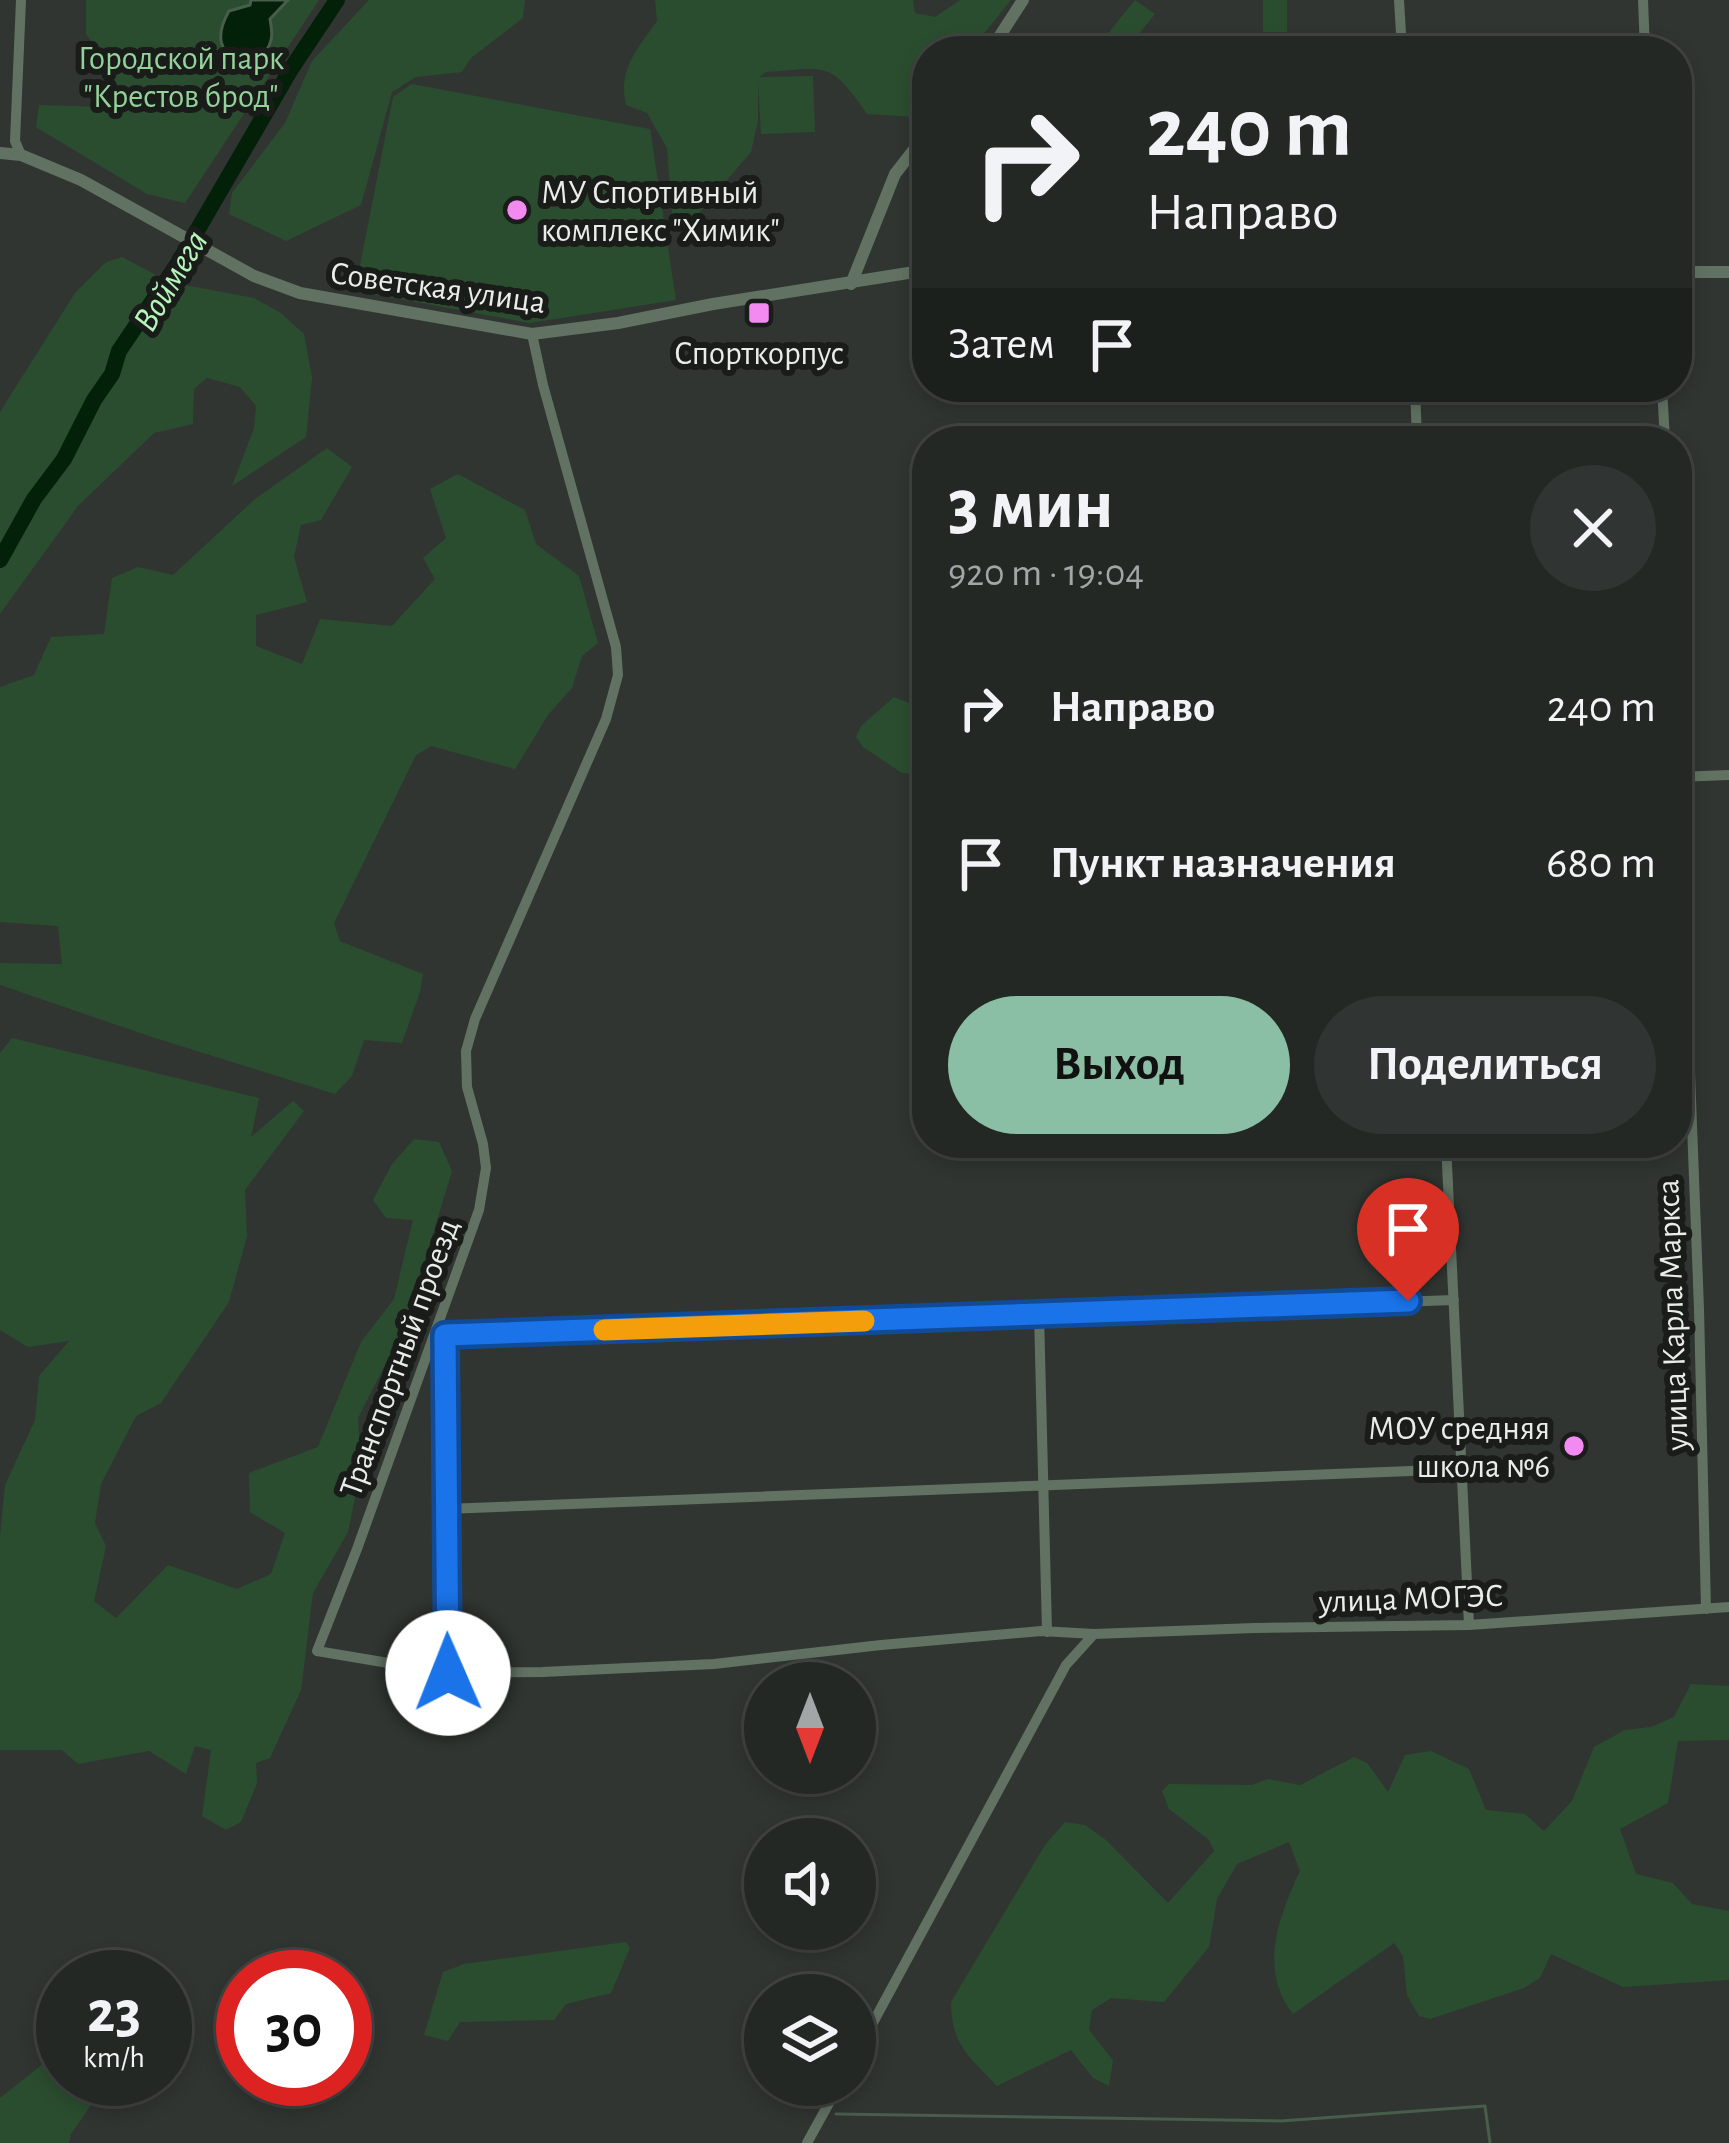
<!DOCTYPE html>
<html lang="ru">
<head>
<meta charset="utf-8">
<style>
  body { margin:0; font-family:"Alegreya Sans",sans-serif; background:#303432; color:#f1f3f6; height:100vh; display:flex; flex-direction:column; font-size:45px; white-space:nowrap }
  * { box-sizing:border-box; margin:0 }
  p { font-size:39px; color:#a3a6a7 }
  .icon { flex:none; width:66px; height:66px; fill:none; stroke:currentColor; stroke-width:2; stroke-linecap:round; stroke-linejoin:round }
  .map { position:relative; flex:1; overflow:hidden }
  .side { position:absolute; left:912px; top:426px; width:780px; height:732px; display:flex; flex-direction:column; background:#242825; border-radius:48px; box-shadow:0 6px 18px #0003,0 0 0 3px #414442 }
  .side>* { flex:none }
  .top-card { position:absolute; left:912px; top:36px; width:780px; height:366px; border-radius:48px; box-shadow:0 6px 18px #0003,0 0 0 3px #414442; background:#242825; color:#f1f3f6; overflow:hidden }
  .needle { width:78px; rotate:180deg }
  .buttons { position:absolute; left:744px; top:1662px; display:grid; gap:24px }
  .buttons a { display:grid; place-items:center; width:132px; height:132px; border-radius:50%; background:#242825; box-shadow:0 6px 18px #0003,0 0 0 3px #414442; font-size:60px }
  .speed { position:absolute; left:36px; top:1950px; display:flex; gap:24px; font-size:60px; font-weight:700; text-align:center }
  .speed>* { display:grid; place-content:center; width:156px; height:156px; border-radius:50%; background:#242825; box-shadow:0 6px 18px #0003,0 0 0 3px #414442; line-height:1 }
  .speed small { font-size:30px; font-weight:400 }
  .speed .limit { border:18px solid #d22; background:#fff; color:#111 }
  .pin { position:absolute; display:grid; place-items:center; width:102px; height:102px; color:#fff; margin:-123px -51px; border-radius:50% 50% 50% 0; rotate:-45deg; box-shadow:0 0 12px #0007 }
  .pin .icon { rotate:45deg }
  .me { position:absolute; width:132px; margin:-66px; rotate:359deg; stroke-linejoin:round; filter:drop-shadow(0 0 9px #0008) }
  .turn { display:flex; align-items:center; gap:42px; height:252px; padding:0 36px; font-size:54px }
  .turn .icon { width:156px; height:156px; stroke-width:2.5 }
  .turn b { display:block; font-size:84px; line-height:102px }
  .then { display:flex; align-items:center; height:114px; padding:0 36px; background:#0003; gap:24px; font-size:45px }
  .round { display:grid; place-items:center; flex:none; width:126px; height:126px; border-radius:63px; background:#303432 }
  .overview { display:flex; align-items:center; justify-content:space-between; height:204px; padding:0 36px }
  h1 { font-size:72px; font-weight:600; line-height:90px }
  .button { display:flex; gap:24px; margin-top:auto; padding:24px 36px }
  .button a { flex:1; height:138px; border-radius:72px; background:#8abfa5; color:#111; font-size:48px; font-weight:600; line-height:138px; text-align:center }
  .button a+a { background:#303432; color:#f1f3f6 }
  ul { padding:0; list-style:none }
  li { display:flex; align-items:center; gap:36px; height:156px; padding:0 36px }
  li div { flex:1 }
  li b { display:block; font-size:45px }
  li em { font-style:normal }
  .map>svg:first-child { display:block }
  .green { fill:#2b4d2f }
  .water { fill:#032009; stroke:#485d4c; stroke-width:3 }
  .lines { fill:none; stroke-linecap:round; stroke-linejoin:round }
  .stream { stroke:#485d4c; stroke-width:3 }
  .river { stroke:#032009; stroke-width:16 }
  .minor { stroke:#617262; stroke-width:10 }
  .tertiary { stroke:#617262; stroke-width:12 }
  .route-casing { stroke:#114b97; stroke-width:30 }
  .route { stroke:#1a73e8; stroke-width:21 }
  .slow { stroke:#f59e0b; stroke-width:21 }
  .poi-dot { fill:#f38af2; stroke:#1a1c1a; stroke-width:4.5 }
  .labels { text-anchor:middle; stroke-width:12; stroke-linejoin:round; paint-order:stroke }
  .park-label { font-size:33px; fill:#93d29a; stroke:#1a1c1a }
  .poi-label { font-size:33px; fill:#e9ece9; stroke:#1a1c1a; text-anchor:start }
  .street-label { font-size:33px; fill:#e9ece9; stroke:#1a1c1a }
  .water-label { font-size:36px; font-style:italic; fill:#b5f5bb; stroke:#1a1c1a }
</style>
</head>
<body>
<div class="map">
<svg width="1729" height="2143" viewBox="0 0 1729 2143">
  <rect width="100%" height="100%" fill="#303531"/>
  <path class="green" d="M86,0H319L185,203L147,194L36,127L39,105L104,107L108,65L86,34Z
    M369,0H525L523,18L471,58L462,72L416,77L392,92L361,205L286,241L229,214L232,193L285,123L312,61Z
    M655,0H913L915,13L935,17L960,0H1011L970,51H927V103L916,117L867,114C829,60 829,68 766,72L759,77L813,76L815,132L761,134L758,81V121L751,152L699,213L673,227L667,148L647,113L626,105C618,68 637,50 657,21Z
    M1135,0L1155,14L1125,51H1112L1101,42Z
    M1263,0H1287V32H1263Z
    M412,84L650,129L676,300L530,323L355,291L393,97Z
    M122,257L169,282L254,298L281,313L304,334L312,377L306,437L232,486L254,428L256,406L240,387L207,378L194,389L193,424L154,433L78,506L0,614V412L75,293L106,262Z
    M327,448L352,467L321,520L301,525L294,557L307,602L256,615V646L302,664L320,619L392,626L435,579L423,558L446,538L430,489L458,474L525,510L536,544L579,576L598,643L582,656L572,688L548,715L515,769L431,746L416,755L334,923L340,941L423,974L420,992L402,1043L364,1040L352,1076L335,1094L152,1037L0,985V963L62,964L58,926L0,922V687L34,675L51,637L104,634L112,578L138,567L173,575L255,499Z
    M894,697L927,710V774L902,773L863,747L856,737L861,726Z
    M12,1038L259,1098L251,1137L293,1101L304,1111L245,1190L247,1236L229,1302L161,1403L136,1416L101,1484L95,1523L106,1546L94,1601L116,1618L168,1565L237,1589L271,1574L285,1533L250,1512L249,1473L318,1447L361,1342L394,1299L413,1220L386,1218L373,1200L392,1164L414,1139L439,1142L452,1171L406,1323L358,1418L361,1468L348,1532L313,1593L301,1690L270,1758L256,1763L257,1783L241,1822L226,1830L202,1816L211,1750L195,1746L186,1774L149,1751L78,1764L62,1750H0V1536L5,1485L35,1420L39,1376L69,1341L28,1347L0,1330V1053Z
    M1691,1684L1729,1686V1740L1678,1741L1668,1803L1620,1829L1636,1874L1673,1883L1692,1904L1729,1911V1980L1623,1987L1551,1954L1540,1978L1524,1988L1430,2019L1419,2016L1407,1995L1403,1956L1394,1943L1293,2014C1258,1970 1279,1916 1300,1871L1289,1842L1237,1864L1217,1899L1209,1947L1164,2002L1111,1998L1092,2010L1089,2030L1113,2060L1109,2086L1093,2078L1071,2050L997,2086C969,2057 951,2044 951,2002L1045,1845L1065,1822L1085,1825L1106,1840L1168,1903L1214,1851L1209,1840L1169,1809L1162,1791L1169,1784L1252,1785L1268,1779L1300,1785L1354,1757L1367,1763L1388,1792L1405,1755L1431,1751L1469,1769L1486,1810L1525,1814L1544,1831L1572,1801L1594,1747L1625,1730L1651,1727L1674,1717Z
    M626,1942L630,1948L611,1993L566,2004L554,2020L460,2022L448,2041L424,2035L443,1972L464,1964Z
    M63,2048V2079H109L71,2134L69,2143H0V2098Z"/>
  <path class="water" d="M251,0H288L270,19C271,26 273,33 271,40C264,73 198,65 229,11L250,5Z"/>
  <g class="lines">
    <path class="stream" d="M836,2114L1281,2121L1485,2106L1490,2143"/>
    <path class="river" d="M0,560L34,499L64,459L94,400L112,374L119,351L177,265L291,69L337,0"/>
    <path class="minor" d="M1399,0L1402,51
      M1643,0L1645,51
      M21,155L15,141L21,0
      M532,334L543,385L616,647L618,675L606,719L475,1019L466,1051L467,1087L483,1144L486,1168L479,1210L357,1549L317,1651L448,1673L542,1672L714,1664L881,1645L1041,1631L1094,1634L1254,1628L1469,1625L1729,1607
      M1415,387L1417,441
      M1662,387L1665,441
      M1677,731L1699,1309L1706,1609
      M1677,777L1729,775
      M1446,1143L1469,1625
      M1039,1314L1047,1632
      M445,1335L448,1673
      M435,1336L1454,1300
      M446,1509L1462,1469
      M855,2056L1066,1665L1094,1634
      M807,2143L839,2085"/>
    <path class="tertiary" d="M990,51L1023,0
      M0,153L21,155L81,180L254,276L300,293L532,334L618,323L713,304L927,270
      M1677,272H1729
      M851,284L895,174L927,133"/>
  </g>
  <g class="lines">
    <defs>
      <path id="route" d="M448,1673L445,1335L1408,1301"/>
    </defs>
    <use href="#route" class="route-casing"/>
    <use href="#route" class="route"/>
    <path class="slow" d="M604,1330L864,1321"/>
  </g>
  <g class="poi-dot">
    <circle cx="517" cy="210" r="12"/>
    <rect x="747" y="301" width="24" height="24" rx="6"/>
    <circle cx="1574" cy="1446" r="12"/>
  </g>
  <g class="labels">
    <g class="park-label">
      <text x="181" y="69">Городской парк<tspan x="181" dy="38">"Крестов брод"</tspan></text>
    </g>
    <g class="poi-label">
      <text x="541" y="203">МУ Спортивный<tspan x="541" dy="38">комплекс "Химик"</tspan></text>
      <text x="759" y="364" text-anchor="middle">Спорткорпус</text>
      <text x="1550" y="1439" text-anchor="end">МОУ средняя<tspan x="1550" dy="38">школа №6</tspan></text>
    </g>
    <g class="street-label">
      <text transform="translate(438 286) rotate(8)" y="12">Советская улица</text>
      <text transform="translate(1671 1315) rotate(-92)" y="12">улица Карла Маркса</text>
      <text transform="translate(398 1357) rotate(-70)" y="12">Транспортный проезд</text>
      <text transform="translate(1411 1597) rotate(-2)" y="12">улица МОГЭС</text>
    </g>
    <g class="water-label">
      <text transform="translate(169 280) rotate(-59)" y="13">Воймега</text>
    </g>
  </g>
</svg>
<div class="buttons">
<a><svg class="needle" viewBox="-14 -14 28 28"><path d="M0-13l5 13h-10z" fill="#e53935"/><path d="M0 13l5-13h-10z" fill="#a3a6a7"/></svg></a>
<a><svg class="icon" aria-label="sound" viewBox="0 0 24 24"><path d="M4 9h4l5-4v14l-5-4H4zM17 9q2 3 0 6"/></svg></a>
<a><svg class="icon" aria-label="layers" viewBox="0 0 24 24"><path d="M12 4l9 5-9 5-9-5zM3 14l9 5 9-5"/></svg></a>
</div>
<div class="speed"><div>23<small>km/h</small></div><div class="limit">30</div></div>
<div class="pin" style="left:1408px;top:1301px;background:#d93025"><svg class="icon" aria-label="arrive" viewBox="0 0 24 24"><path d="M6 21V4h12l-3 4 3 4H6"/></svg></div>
<svg class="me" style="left:448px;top:1673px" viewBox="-20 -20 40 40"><circle r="19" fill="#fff"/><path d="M0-13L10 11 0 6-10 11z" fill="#1a73e8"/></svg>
<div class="top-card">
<div class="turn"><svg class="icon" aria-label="right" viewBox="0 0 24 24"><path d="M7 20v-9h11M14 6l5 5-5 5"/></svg><div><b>240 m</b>Направо</div></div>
<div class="then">Затем<svg class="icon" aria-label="arrive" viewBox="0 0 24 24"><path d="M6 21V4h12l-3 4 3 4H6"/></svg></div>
</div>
<section class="side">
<div class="overview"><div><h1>3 мин</h1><p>920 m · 19:04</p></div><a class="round"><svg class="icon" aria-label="close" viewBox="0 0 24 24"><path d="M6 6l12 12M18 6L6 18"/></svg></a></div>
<ul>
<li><svg class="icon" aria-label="right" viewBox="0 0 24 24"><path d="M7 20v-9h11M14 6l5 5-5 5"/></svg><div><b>Направо</b></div><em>240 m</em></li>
<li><svg class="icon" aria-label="arrive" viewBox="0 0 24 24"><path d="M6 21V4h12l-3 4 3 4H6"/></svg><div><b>Пункт назначения</b></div><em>680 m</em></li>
</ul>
<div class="button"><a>Выход</a><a>Поделиться</a></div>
</section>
</div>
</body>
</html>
